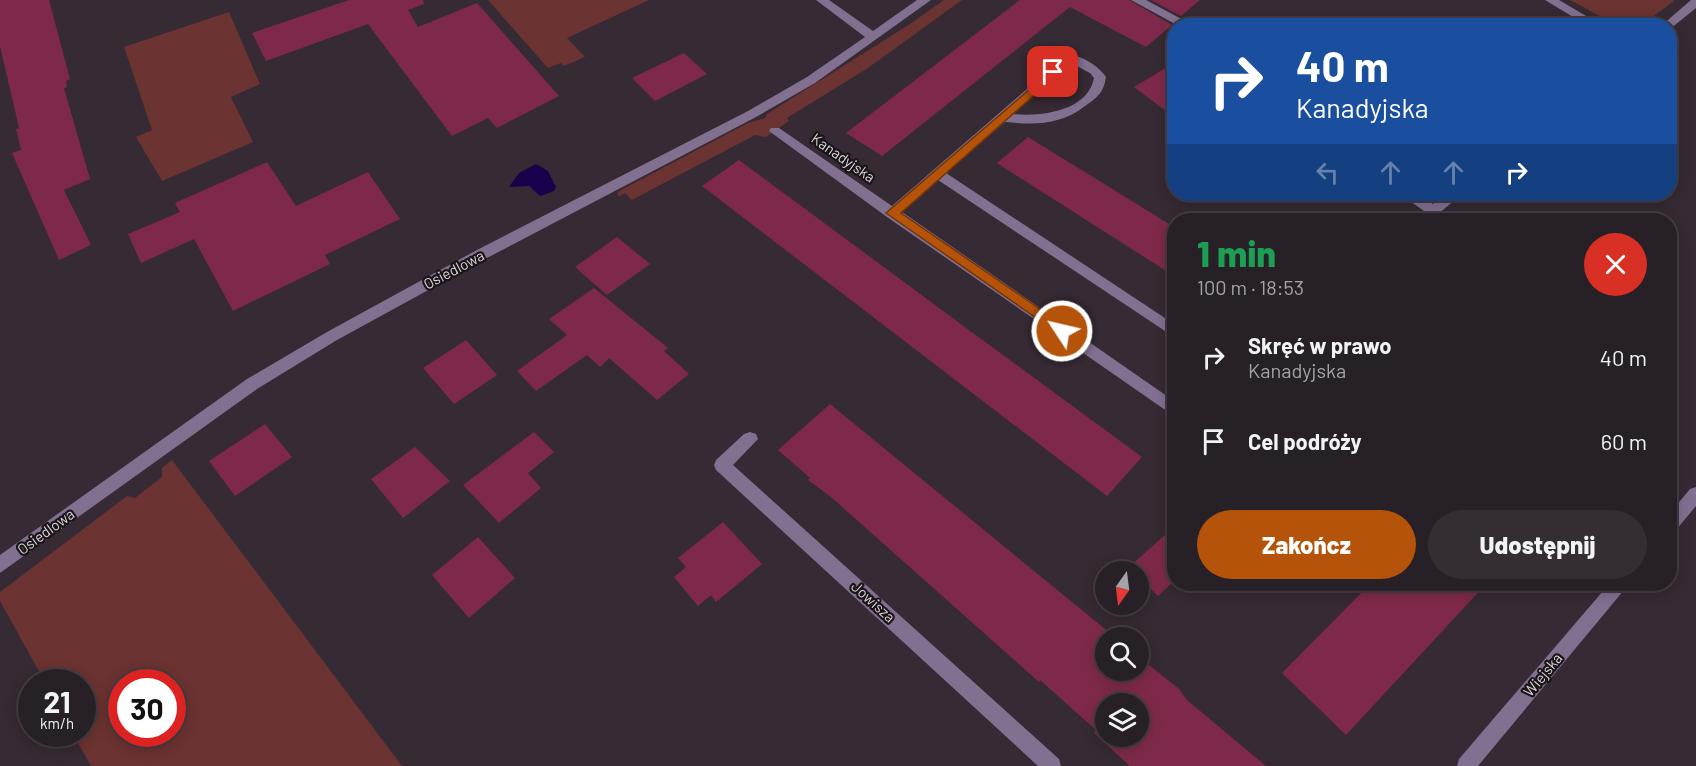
<!DOCTYPE html>
<html lang="pl">
<head>
<meta charset="utf-8">
<style>
  body { margin:0; font-family:Barlow,sans-serif; background:#342d33; color:#f1f3f6; height:100vh; display:flex; flex-direction:column; font-size:22px; white-space:nowrap }
  * { box-sizing:border-box; margin:0 }
  p { font-size:20px; color:#a5a3a7 }
  .icon { flex:none; width:33px; height:33px; fill:none; stroke:currentColor; stroke-width:2; stroke-linecap:round; stroke-linejoin:round }
  .map { position:relative; flex:1; overflow:hidden }
  .drawer { position:absolute; left:1167px; top:213px; width:510px; height:378px; display:flex; flex-direction:column; background:#282027; border-radius:24px; box-shadow:0 3px 15px #0003,0 0 0 2px #443e44 }
  .drawer>* { flex:none }
  .hud { position:absolute; left:1167px; top:18px; width:510px; height:183px; border-radius:24px; box-shadow:0 3px 15px #0003,0 0 0 2px #443e44; background:#1a4fa0; color:#fff; overflow:hidden }
  .needle { width:39px; rotate:194deg }
  .fabs { position:absolute; left:1095px; top:561px; display:grid; gap:12px }
  .fabs a { display:grid; place-items:center; width:54px; height:54px; border-radius:50%; background:#282027; box-shadow:0 3px 15px #0003,0 0 0 2px #443e44; font-size:30px }
  .speed { position:absolute; left:18px; top:669px; display:flex; gap:12px; font-size:30px; font-weight:700; text-align:center }
  .speed>* { display:grid; place-content:center; width:78px; height:78px; border-radius:50%; background:#282027; box-shadow:0 3px 15px #0003,0 0 0 2px #443e44; line-height:1 }
  .speed small { font-size:15px; font-weight:400 }
  .speed .limit { border:9px solid #d22; background:#fff; color:#111 }
  .pin { position:absolute; display:grid; place-items:center; width:51px; height:51px; color:#fff; margin:-26px; border-radius:12px; box-shadow:0 3px 9px #0006 }
  .me { position:absolute; width:66px; margin:-33px; rotate:305deg; stroke-linejoin:round; filter:drop-shadow(0 0 4px #0008) }
  .turn { display:flex; align-items:center; gap:21px; height:126px; padding:0 30px; font-size:27px }
  .turn .icon { width:78px; height:78px; stroke-width:2.5 }
  .turn b { display:block; font-size:42px; line-height:51px }
  .lanes { display:flex; align-items:center; height:57px; padding:0 30px; background:#0003; justify-content:center; gap:30px; direction:ltr }
  .lanes .off { opacity:.35 }
  .round { display:grid; place-items:center; flex:none; width:63px; height:63px; border-radius:32px; background:#342d33 }
  .overview { display:flex; align-items:center; justify-content:space-between; height:102px; padding:0 30px }
  h1 { font-size:36px; font-weight:800; line-height:45px; color:#1e9e55 }
  .cta { display:flex; gap:12px; margin-top:auto; padding:12px 30px }
  .cta a { flex:1; height:69px; border-radius:36px; background:#b45309; color:#fff; font-size:24px; font-weight:800; line-height:69px; text-align:center }
  .cta a+a { background:#342d33; color:#f1f3f6 }
  ul { padding:0; list-style:none }
  li { display:flex; align-items:center; gap:18px; height:84px; padding:0 30px }
  li div { flex:1 }
  li b { display:block; font-size:22px }
  li em { font-style:normal }
  .map>svg:first-child { display:block }
  .green { fill:#6b3331; fill-rule:evenodd }
  .water { fill:#19014c }
  .building { fill:#7e294b; fill-rule:evenodd }
  .lines { fill:none; stroke-linecap:round; stroke-linejoin:round }
  .minor { fill:#827091; fill-rule:evenodd }
  .route { fill:#b45309; stroke:#753606; stroke-width:1.5 }
  .labels { text-anchor:middle; stroke-width:4.5; stroke-linejoin:round; paint-order:stroke }
  .street-label { font-size:15px; fill:#dcd4da; stroke:#1a1519 }
</style>
</head>
<body>
<div class="map">
<svg width="1696" height="766" viewBox="0 0 1696 766">
  <rect width="100%" height="100%" fill="#362a34"/>
  <path class="green" d="M488,0H649L567,38L585,57L564,66L561,63L548,68Z
    M944,0H962L868,68L787,118L789,121L766,137L755,135L632,200L625,193L618,197V192L625,188L748,123L765,118L767,114L910,24Z
    M1570,0H1673L1674,1L1642,25L1618,26Z
    M229,12L260,84L231,97L253,142L162,181L136,137L152,130L124,47Z
    M172,460L402,766H91L73,734H82V682H45L0,601V592L127,496L135,498L162,477V468ZM172,682V734H122V682Z"/>
  <path class="water" d="M536,164L548,171L556,187L554,191L540,196L529,186L509,187L519,173Z"/>
  <path class="building" d="M0,0H49L70,79L66,81L67,87L64,88L90,179L64,190L91,245L59,260L12,153L21,150L16,129L19,128L0,46Z
    M349,0H423L424,4L408,10L418,27L477,3L559,96L497,128L488,118L452,136L368,24L266,61L252,33Z
    M1020,0H1129L1172,25L1146,47L1070,7L882,156L846,133Z
    M1151,0H1200L1181,16Z
    M684,53L707,74L655,101L632,78Z
    M1174,63V117L1134,87Z
    M1028,137L1174,227V276L997,163Z
    M739,160L977,336L1142,457L1107,496L702,186Z
    M267,162L296,206L368,172L400,219L325,255L330,264L233,311L194,239L141,263L128,234L180,212L175,203Z
    M617,237L650,264L607,295L575,267Z
    M594,288L668,348L664,351L689,374L657,400L609,358L600,367L587,355L536,391L517,371L567,335L549,319Z
    M466,340L497,375L454,404L423,368Z
    M830,404L1116,638H1106V670H1138V656L1179,689L1187,700L1266,766H1130L1094,733L1096,730L1040,680L1039,682L831,497L808,480L810,478L778,450ZM1106,704H1138V736H1106Z
    M265,424L292,457L235,496L209,461Z
    M534,432L554,452L528,473L541,488L499,523L463,485Z
    M415,447L450,481L403,518L371,479Z
    M723,522L762,564L716,602L711,595L698,606L674,577L686,567L678,558Z
    M1174,527V581L1158,596L1138,577V572H1133L1129,567Z
    M478,537L515,578L469,618L432,575Z
    M1370,584H1486L1346,735L1282,673Z"/>
  <g class="lines">
    <path class="minor" d="M816,0H829L873,31L917,0H931L815,83L756,117L485,259L337,340L257,389L0,573V555L247,379L327,332L475,251L748,111L807,77L865,37Z
      M1131,0H1146L1187,22L1185,25H1177Z
      M1545,0H1559L1603,26H1588Z
      M1691,0H1696V8L1670,29V26H1661Z
      M1070,54C1084,58 1098,65 1106,77C1104,92 1097,98 1085,106C1061,125 1035,125 1005,122L946,173L1174,324V337L938,180L902,212L1174,401V416L887,217L769,131L771,128H779L892,206L1066,55ZM1071,63L1090,73L1094,78C1088,111 1041,117 1013,114Z
      M1400,194H1416L1433,204L1447,194H1462L1431,220H1416L1424,211Z
      M750,432L756,434L758,439L733,465L1059,759L1061,766H1038L716,470L714,465L716,460L744,434Z
      M1696,487V506L1676,530L1670,532V513L1690,489Z
      M1609,584H1629L1478,766H1457L1459,759Z"/>
  </g>
  <path class="route" d="M1053,69L1058,72L1057,75L901,213L1066,327L1068,331L1062,336L886,213Z"/>
  <g class="labels">
    <g class="street-label">
      <text transform="translate(843 158) rotate(35)" y="5">Kanadyjska</text>
      <text transform="translate(454 270) rotate(-28)" y="5">Osiedlowa</text>
      <text transform="translate(46 532) rotate(-36)" y="5">Osiedlowa</text>
      <text transform="translate(873 602) rotate(42)" y="5">Jowisza</text>
      <text transform="translate(1543 675) rotate(-50)" y="5">Wiejska</text>
    </g>
  </g>
</svg>
<div class="fabs">
<a><svg class="needle" viewBox="-14 -14 28 28"><path d="M0-13l5 13h-10z" fill="#e53935"/><path d="M0 13l5-13h-10z" fill="#a5a3a7"/></svg></a>
<a><svg class="icon" aria-label="search" viewBox="0 0 24 24"><circle cx="10" cy="10" r="6"/><path d="M15 15l6 6"/></svg></a>
<a><svg class="icon" aria-label="layers" viewBox="0 0 24 24"><path d="M12 4l9 5-9 5-9-5zM3 14l9 5 9-5"/></svg></a>
</div>
<div class="speed"><div>21<small>km/h</small></div><div class="limit">30</div></div>
<div class="pin" style="left:1053px;top:72px;background:#d93025"><svg class="icon" aria-label="arrive" viewBox="0 0 24 24"><path d="M6 21V4h12l-3 4 3 4H6"/></svg></div>
<svg class="me" style="left:1062px;top:331px" viewBox="-20 -20 40 40"><circle r="17" fill="#b45309" stroke="#fff" stroke-width="3"/><path d="M0-11L8 9 0 5-8 9z" fill="#fff"/></svg>
<div class="hud">
<div class="turn"><svg class="icon" aria-label="right" viewBox="0 0 24 24"><path d="M7 20v-9h11M14 6l5 5-5 5"/></svg><div><b>40 m</b>Kanadyjska</div></div>
<div class="lanes"><svg class="icon off" aria-label="left" viewBox="0 0 24 24"><path d="M17 20v-9H6M10 6l-5 5 5 5"/></svg><svg class="icon off" aria-label="ahead" viewBox="0 0 24 24"><path d="M12 20V5M6 11l6-6 6 6"/></svg><svg class="icon off" aria-label="ahead" viewBox="0 0 24 24"><path d="M12 20V5M6 11l6-6 6 6"/></svg><svg class="icon" aria-label="right" viewBox="0 0 24 24"><path d="M7 20v-9h11M14 6l5 5-5 5"/></svg></div>
</div>
<section class="drawer">
<div class="overview"><div><h1>1 min</h1><p>100 m · 18:53</p></div><a class="round" style="background:#d93025;color:#fff"><svg class="icon" aria-label="close" viewBox="0 0 24 24"><path d="M6 6l12 12M18 6L6 18"/></svg></a></div>
<ul>
<li><svg class="icon" aria-label="right" viewBox="0 0 24 24"><path d="M7 20v-9h11M14 6l5 5-5 5"/></svg><div><b>Skręć w prawo</b><p>Kanadyjska</p></div><em>40 m</em></li>
<li><svg class="icon" aria-label="arrive" viewBox="0 0 24 24"><path d="M6 21V4h12l-3 4 3 4H6"/></svg><div><b>Cel podróży</b></div><em>60 m</em></li>
</ul>
<div class="cta"><a>Zakończ</a><a>Udostępnij</a></div>
</section>
</div>
</body>
</html>
